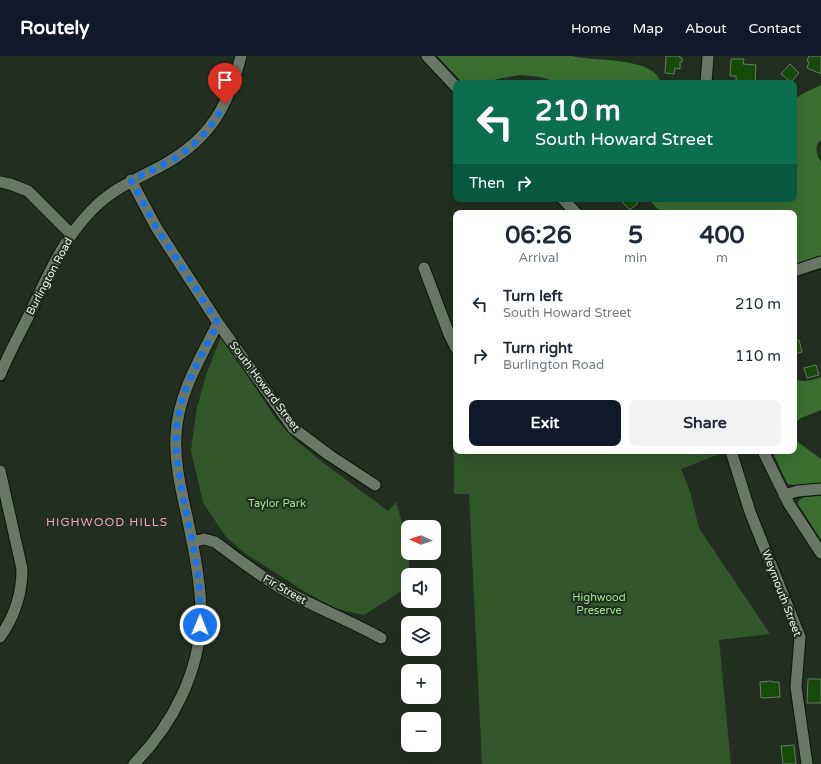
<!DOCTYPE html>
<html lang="en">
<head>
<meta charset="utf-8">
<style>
  body { margin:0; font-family:"Varela Round",sans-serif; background:#f2f2f3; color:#1f2937; height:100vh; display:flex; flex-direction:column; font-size:15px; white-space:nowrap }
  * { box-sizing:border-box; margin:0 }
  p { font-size:13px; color:#747a83 }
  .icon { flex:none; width:22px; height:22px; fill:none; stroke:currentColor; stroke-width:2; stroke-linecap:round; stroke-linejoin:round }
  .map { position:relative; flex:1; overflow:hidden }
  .panel { position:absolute; left:453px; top:154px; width:344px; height:244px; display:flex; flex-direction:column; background:#fff; border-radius:8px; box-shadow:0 4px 16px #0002 }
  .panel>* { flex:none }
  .hud { position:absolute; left:453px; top:24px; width:344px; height:122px; border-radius:8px; box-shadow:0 4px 16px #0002; background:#0b6e4f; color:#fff; overflow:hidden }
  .needle { width:26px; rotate:273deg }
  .buttons { position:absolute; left:401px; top:464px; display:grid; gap:8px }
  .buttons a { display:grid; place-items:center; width:40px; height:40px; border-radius:8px; background:#fff; box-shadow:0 4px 16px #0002; font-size:20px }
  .pin { position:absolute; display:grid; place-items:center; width:34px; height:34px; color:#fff; margin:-41px -17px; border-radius:50% 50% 50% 0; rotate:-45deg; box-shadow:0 0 4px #0007 }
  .pin .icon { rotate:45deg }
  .me { position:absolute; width:44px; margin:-22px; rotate:1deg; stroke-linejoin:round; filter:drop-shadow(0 0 3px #0008) }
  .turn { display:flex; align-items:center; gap:14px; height:84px; padding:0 16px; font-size:18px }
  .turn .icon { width:52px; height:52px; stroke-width:2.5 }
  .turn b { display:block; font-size:28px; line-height:34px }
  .then { display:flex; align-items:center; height:38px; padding:0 16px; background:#0003; gap:8px; font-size:15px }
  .eta { display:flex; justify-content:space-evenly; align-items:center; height:68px; text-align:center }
  .eta b { font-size:24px; font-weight:800; line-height:28px }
  .primary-button { display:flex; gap:8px; margin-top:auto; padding:8px 16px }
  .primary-button a { flex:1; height:46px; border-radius:8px; background:#111827; color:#fff; font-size:16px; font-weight:800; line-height:46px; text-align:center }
  .primary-button a+a { background:#f2f2f3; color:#1f2937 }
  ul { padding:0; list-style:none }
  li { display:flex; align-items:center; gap:12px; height:52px; padding:0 16px }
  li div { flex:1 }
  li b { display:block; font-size:15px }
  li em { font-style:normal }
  header { display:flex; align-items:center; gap:24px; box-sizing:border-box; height:56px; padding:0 20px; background:#111827; color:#fff }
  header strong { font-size:19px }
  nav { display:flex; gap:22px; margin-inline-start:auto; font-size:14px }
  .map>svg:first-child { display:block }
  .green { fill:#315629 }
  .forest { fill:#3a6f30 }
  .building { fill:#164c09; stroke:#6b7968 }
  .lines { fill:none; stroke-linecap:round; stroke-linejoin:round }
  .minor-casing { stroke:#0b1609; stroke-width:13 }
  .minor { stroke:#697766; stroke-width:11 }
  .route { stroke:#1a73e8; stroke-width:7; stroke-dasharray:0 12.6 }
  .labels { text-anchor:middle; stroke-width:4; stroke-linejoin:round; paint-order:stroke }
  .street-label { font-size:11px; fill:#ecf4ea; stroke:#222e1f }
  .park-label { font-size:11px; fill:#9ce78e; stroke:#222e1f }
  .neighbourhood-label { font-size:12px; letter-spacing:1px; fill:#f1a5c8; stroke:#222e1f }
</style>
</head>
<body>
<header>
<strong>Routely</strong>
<nav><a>Home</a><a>Map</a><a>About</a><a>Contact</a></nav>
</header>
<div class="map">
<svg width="821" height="708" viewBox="0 0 821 708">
  <rect width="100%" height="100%" fill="#222e1f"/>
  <path class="green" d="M221,280L277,364L293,382L321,405L388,455L396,446L408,487V497H410L408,531L364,559L337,553L307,537L246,498L227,482L203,447L191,395L196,356L205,322Z
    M453,313H456V395H727L681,413L690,435L699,472L770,578L719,584L731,708H482L469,438H454Z"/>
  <path class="forest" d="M437,0H572C595,6 654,0 661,27H561L540,21L520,19L502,22L484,27H463Z
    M821,29V84C814,90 816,98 821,106V200L794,209V157H662L648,143H794V43L804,37Z
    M821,321V354L801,362L794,368V323C803,327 812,324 821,321Z
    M794,381L798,386L821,403V427L793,429L788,428L786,425L772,395H794Z
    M821,440V484L798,448L799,444L804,441Z"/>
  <path class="building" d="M666,0H680V2H682V6H680V13L675,12L674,18L665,17Z
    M809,0H821V18L807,12L809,6L807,5Z
    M731,3H744L743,8L756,9L755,27H740L741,25L736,24V20H730Z
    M790,8L799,17L791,26L781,18Z
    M622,143H634L638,147L630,154L620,144Z
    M799,284L802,296L794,298V285Z
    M816,309L819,319L807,322L804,312Z
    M808,623H821V647H807Z
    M772,625V626H779L780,641L761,642L760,626Z
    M794,689L796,708H783L781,690Z"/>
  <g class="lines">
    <defs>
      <path id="minor" d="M427,0L456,31
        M706,27L708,0
        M131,124L156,171L218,267L293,372L329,399L375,429
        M0,126L10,128L28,135L71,178
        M563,143L576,157
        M424,212L449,278L456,292
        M794,215L821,206
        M0,319C8,299 19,279 29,259C47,222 62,184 92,154C113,132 137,123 163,109C210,83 228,51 241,0
        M731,395L750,456L800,581L796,631L807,708
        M763,395L789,448L821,497
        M0,415L22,513C22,539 15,560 0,581
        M784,439L798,435L821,433
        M192,486L204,483L215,486C241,505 266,525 293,539C322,554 353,566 381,582
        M134,708C173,668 200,616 201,559C201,531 196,503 190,475C184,444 174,412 176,379C178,338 200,303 218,267"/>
    </defs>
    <use href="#minor" class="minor-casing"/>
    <use href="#minor" class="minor"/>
  </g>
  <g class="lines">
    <path class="route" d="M200,569C203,527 192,486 184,446C179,418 173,390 178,361C184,328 203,297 218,267L156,171L131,124C155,113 180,102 199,83C210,73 217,60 225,48"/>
  </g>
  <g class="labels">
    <g class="street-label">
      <text transform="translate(49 220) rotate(-62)" y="4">Burlington Road</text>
      <text transform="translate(265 330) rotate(53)" y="4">South Howard Street</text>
      <text transform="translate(285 533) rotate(30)" y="4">Fir Street</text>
      <text transform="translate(782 537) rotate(69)" y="4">Weymouth Street</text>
    </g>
    <g class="park-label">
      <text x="277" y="451">Taylor Park</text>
      <text x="599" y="545">Highwood<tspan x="599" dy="13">Preserve</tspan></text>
    </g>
    <g class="neighbourhood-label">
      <text x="107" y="470">HIGHWOOD HILLS</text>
    </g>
  </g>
</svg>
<div class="buttons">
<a><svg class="needle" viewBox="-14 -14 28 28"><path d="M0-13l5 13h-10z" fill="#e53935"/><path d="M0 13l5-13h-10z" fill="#747a83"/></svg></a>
<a><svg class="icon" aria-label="sound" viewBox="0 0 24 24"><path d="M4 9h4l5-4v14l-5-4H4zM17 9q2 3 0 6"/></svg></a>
<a><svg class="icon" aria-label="layers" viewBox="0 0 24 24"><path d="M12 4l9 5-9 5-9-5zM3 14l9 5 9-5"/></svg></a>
<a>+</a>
<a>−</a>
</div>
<div class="pin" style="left:225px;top:48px;background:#d93025"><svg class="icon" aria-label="arrive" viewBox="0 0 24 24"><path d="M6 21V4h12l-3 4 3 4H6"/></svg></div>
<svg class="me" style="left:200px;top:569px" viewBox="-20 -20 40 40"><circle r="17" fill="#1a73e8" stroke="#fff" stroke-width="3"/><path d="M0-11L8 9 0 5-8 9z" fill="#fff"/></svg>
<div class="hud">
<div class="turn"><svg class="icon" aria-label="left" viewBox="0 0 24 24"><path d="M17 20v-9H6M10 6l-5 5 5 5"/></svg><div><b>210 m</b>South Howard Street</div></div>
<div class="then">Then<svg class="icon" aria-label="right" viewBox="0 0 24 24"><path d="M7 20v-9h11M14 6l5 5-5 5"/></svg></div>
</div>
<section class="panel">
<div class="eta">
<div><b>06:26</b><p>Arrival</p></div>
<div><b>5</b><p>min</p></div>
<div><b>400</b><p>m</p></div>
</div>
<ul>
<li><svg class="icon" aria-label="left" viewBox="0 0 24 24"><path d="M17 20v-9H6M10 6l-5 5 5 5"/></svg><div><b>Turn left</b><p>South Howard Street</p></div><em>210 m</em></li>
<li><svg class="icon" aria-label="right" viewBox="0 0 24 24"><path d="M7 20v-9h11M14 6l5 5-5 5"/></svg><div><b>Turn right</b><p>Burlington Road</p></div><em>110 m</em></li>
</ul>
<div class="primary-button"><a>Exit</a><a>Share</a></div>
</section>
</div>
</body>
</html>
